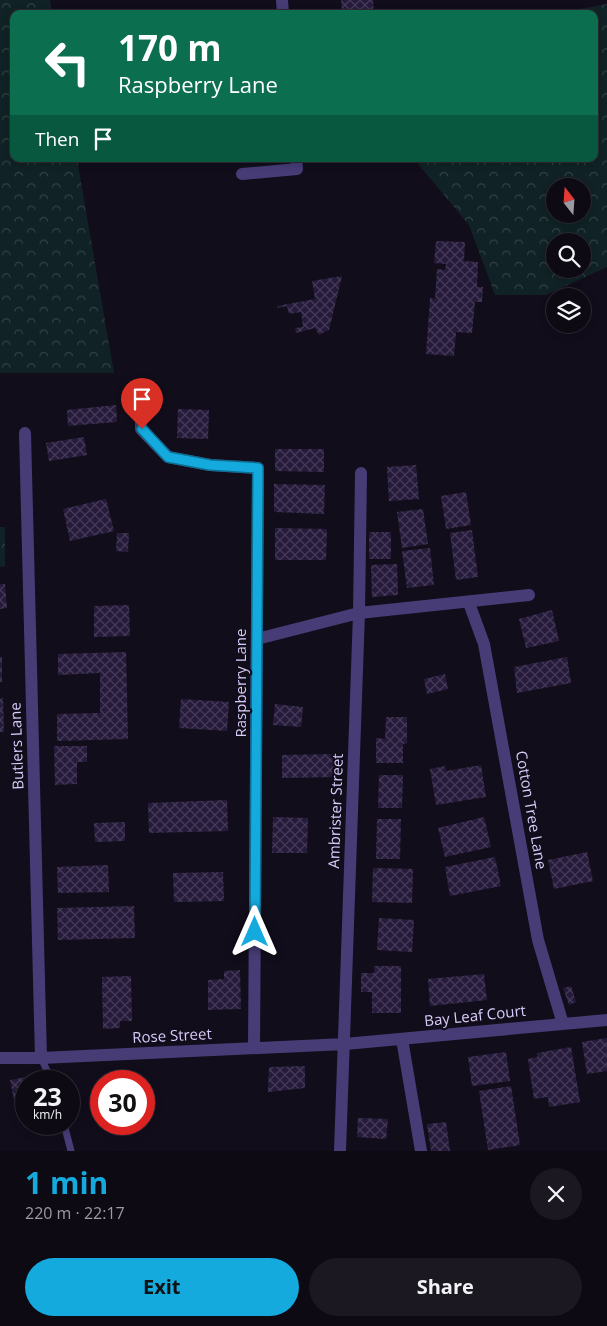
<!DOCTYPE html>
<html lang="en">
<head>
<meta charset="utf-8">
<style>
  body { margin:0; font-family:"Open Sans",sans-serif; background:#1c1822; color:#f1f3f6; height:100vh; display:flex; flex-direction:column; font-size:19px; white-space:nowrap }
  * { box-sizing:border-box; margin:0 }
  p { font-size:16px; color:#9b9aa0 }
  .icon { flex:none; width:28px; height:28px; fill:none; stroke:currentColor; stroke-width:2; stroke-linecap:round; stroke-linejoin:round }
  .map { position:relative; height:1151px; overflow:hidden }
  .side { display:flex; flex-direction:column; background:#0e0a14; flex:1 }
  .side>* { flex:none }
  .hud { position:absolute; left:10px; top:10px; width:588px; height:152px; border-radius:10px; box-shadow:0 2px 8px #0003,0 0 0 1px #2e2b34; background:#0b6e4f; color:#fff; overflow:hidden }
  .needle { width:32px; rotate:343deg }
  .tools { position:absolute; left:546px; top:178px; display:grid; gap:10px }
  .tools a { display:grid; place-items:center; width:45px; height:45px; border-radius:50%; background:#0e0a14; box-shadow:0 2px 8px #0003,0 0 0 1px #2e2b34; font-size:25px }
  .speed { position:absolute; left:15px; top:1070px; display:flex; gap:10px; font-size:25px; font-weight:700; text-align:center }
  .speed>* { display:grid; place-content:center; width:65px; height:65px; border-radius:50%; background:#0e0a14; box-shadow:0 2px 8px #0003,0 0 0 1px #2e2b34; line-height:1 }
  .speed small { font-size:12px; font-weight:400 }
  .speed .limit { border:8px solid #d22; background:#fff; color:#111 }
  .pin { position:absolute; display:grid; place-items:center; width:42px; height:42px; color:#fff; margin:-51px -21px; border-radius:50% 50% 50% 0; rotate:-45deg; box-shadow:0 0 5px #0007 }
  .pin .icon { rotate:45deg }
  .me { position:absolute; width:55px; margin:-28px; rotate:0deg; stroke-linejoin:round; filter:drop-shadow(0 0 4px #0008) }
  .turn { display:flex; align-items:center; gap:18px; height:105px; padding:0 25px; font-size:22px }
  .turn .icon { width:65px; height:65px; stroke-width:2.5 }
  .turn b { display:block; font-size:35px; line-height:42px }
  .then { display:flex; align-items:center; height:48px; padding:0 25px; background:#0003; gap:10px; font-size:19px }
  .round { display:grid; place-items:center; flex:none; width:52px; height:52px; border-radius:26px; background:#1c1822 }
  .summary { display:flex; align-items:center; justify-content:space-between; height:85px; padding:0 25px }
  h1 { font-size:30px; font-weight:700; line-height:38px; color:#14aade }
  .cta { display:flex; gap:10px; margin-top:auto; padding:10px 25px }
  .cta a { flex:1; height:58px; border-radius:30px; background:#14aade; color:#111; font-size:20px; font-weight:700; line-height:58px; text-align:center }
  .cta a+a { background:#1c1822; color:#f1f3f6 }
  .map>svg:first-child { display:block }
  .forest { fill:url(#forest-crowns); fill-rule:evenodd }
  .building { fill:url(#building-cross-hatch) }
  .lines { fill:none; stroke-linecap:round; stroke-linejoin:round }
  .service { stroke:#473c76; stroke-width:7 }
  .minor { stroke:#473c76; stroke-width:12 }
  .route-casing { stroke:#0d6e90; stroke-width:12 }
  .route { stroke:#14aade; stroke-width:9 }
  .labels { text-anchor:middle; stroke-width:4.5; stroke-linejoin:round; paint-order:stroke }
  .street-label { font-size:15px; fill:#d8ccfa; stroke:#120d1b }
</style>
</head>
<body>
<div class="map">
<svg width="607" height="1151" viewBox="0 0 607 1151">
  <defs>
    <pattern id="forest-crowns" width="20" height="18" patternUnits="userSpaceOnUse" patternTransform="scale(1.25)"><rect width="20" height="18" fill="#102225"/><path d="M2 6a3 3 0 1 1 6 0M12 15a3 3 0 1 1 6 0" fill="none" stroke="#324146"/></pattern>
    <pattern id="building-cross-hatch" width="8" height="8" patternUnits="userSpaceOnUse" patternTransform="scale(1.25)"><rect width="8" height="8" fill="#261b3b"/><path d="M0 0l8 8M0 8l8-8" fill="none" stroke="#453b58"/></pattern>
  </defs>
  <rect width="100%" height="100%" fill="#120d1b"/>
  <path class="forest" d="M0,0H50L52,14H14V159H77L114,373H0Z
    M607,4V267L546,295H495L469,225L414,159H594V14H551ZM555,186H582V214H555ZM555,241H582V269H555Z
    M0,527H5V566L0,567Z"/>
  <path class="building" d="M341,0H373L374,14H342Z
    M436,241L465,242L464,261L478,262L477,287H483L482,302H475L472,333L456,332L454,356L426,354L430,298L435,299L437,269L445,270L446,264L434,263Z
    M342,276L329,330L319,335L315,328L296,333L295,328L303,327L301,312L289,314L287,306L278,308L277,306L315,299L312,281Z
    M116,405L117,422L68,426L67,410Z
    M178,409L209,410L208,439L177,438Z
    M84,437L87,455L49,461L46,443Z
    M275,449H324V472L275,471Z
    M416,465L419,499L389,501L387,467Z
    M274,484L325,485L324,514L274,512Z
    M466,492L471,525L446,529L441,496Z
    M106,499L114,531L70,541L63,509Z
    M423,509L428,544L402,548L397,512Z
    M275,528L327,529L326,560H275Z
    M472,530L478,577L456,580L450,533Z
    M369,532H391V559H369Z
    M117,533H129L128,552L116,551Z
    M430,548L434,585L407,588L402,551Z
    M397,564L398,595L372,597L371,565Z
    M0,584H5L7,608L0,609Z
    M129,605L130,636L94,637V606Z
    M552,610L559,641L526,648L519,619Z
    M126,652L128,739L57,741V714L100,713V673L58,675V654Z
    M0,657H2V682H0Z
    M567,657L571,683L517,693L514,667Z
    M445,674L448,689L427,694L424,679Z
    M3,698L4,732H0V699Z
    M181,699L229,702L227,731L179,728Z
    M275,704L303,707L301,727L273,725Z
    M386,717H407V743L403,744V763H376V738L385,739Z
    M54,746H87V762H77V784L55,785Z
    M334,754L335,777L282,778V755Z
    M481,765L486,797L436,805L430,769L445,766L446,771Z
    M379,775H403L402,808H378Z
    M227,800L228,831L149,833L148,803Z
    M273,817L308,818L307,853H272Z
    M484,817L491,847L445,857L438,828Z
    M377,819H401L400,859H376Z
    M125,822V841L95,842L94,823Z
    M587,852L593,881L554,889L548,860Z
    M495,857L501,886L450,896L445,867Z
    M108,865L109,892L58,893L57,867Z
    M373,868L413,869L412,903L372,902Z
    M223,872L224,901L174,902L173,873Z
    M134,906L135,938L58,940L57,908Z
    M379,918L414,920L412,952L377,950Z
    M374,966H401V1013H372V992H361V973H374Z
    M240,970L241,1009L208,1010V980L224,979V971Z
    M484,974L487,1000L430,1006L428,979Z
    M131,976L132,1021H120V1028L103,1029L102,977Z
    M571,986L576,1002L569,1005L563,988Z
    M607,1038V1071L587,1074L582,1042Z
    M571,1047L580,1102L549,1107L548,1097L534,1099L528,1059L537,1057V1053Z
    M506,1052L510,1081L472,1086L468,1057Z
    M305,1066V1088L268,1092L269,1067Z
    M32,1076L33,1081H26V1098L14,1100L10,1080Z
    M511,1086L520,1145L488,1150L479,1091Z
    M358,1118L388,1119L386,1139L357,1137Z
    M446,1122L450,1151H431L427,1124Z"/>
  <g class="lines">
    <path class="service" d="M41,1058L52,1081
      M64,1124L71,1151"/>
    <path class="minor" d="M282,0L283,14
      M242,174L297,169L296,159
      M141,408V429L168,457L210,465L258,468L254,1048
      M25,433L41,1058
      M469,603L484,644L538,940L563,1024
      M257,639L359,613L529,595
      M402,1039L421,1151
      M0,1058H41L345,1044L607,1020
      M340,1151L359,613L361,473"/>
  </g>
  <g class="lines">
    <defs>
      <path id="route" d="M142,429L168,457L210,465L258,468L255,932"/>
    </defs>
    <use href="#route" class="route-casing"/>
    <use href="#route" class="route"/>
  </g>
  <g class="labels">
    <g class="street-label">
      <text transform="translate(241 683) rotate(-90)" y="5">Raspberry Lane</text>
      <text transform="translate(17 746) rotate(-92)" y="5">Butlers Lane</text>
      <text transform="translate(531 810) rotate(80)" y="5">Cotton Tree Lane</text>
      <text transform="translate(336 811) rotate(-88)" y="5">Ambrister Street</text>
      <text transform="translate(475 1016) rotate(-6)" y="5">Bay Leaf Court</text>
      <text transform="translate(172 1036) rotate(-3)" y="5">Rose Street</text>
    </g>
  </g>
</svg>
<div class="tools">
<a><svg class="needle" viewBox="-14 -14 28 28"><path d="M0-13l5 13h-10z" fill="#e53935"/><path d="M0 13l5-13h-10z" fill="#9b9aa0"/></svg></a>
<a><svg class="icon" aria-label="search" viewBox="0 0 24 24"><circle cx="10" cy="10" r="6"/><path d="M15 15l6 6"/></svg></a>
<a><svg class="icon" aria-label="layers" viewBox="0 0 24 24"><path d="M12 4l9 5-9 5-9-5zM3 14l9 5 9-5"/></svg></a>
</div>
<div class="speed"><div>23<small>km/h</small></div><div class="limit">30</div></div>
<div class="pin" style="left:142px;top:429px;background:#d93025"><svg class="icon" aria-label="arrive" viewBox="0 0 24 24"><path d="M6 21V4h12l-3 4 3 4H6"/></svg></div>
<svg class="me" style="left:255px;top:932px" viewBox="-20 -20 40 40"><path d="M0-17L14 15 0 8-14 15z" fill="#14aade" stroke="#fff" stroke-width="4"/></svg>
<div class="hud">
<div class="turn"><svg class="icon" aria-label="left" viewBox="0 0 24 24"><path d="M17 20v-9H6M10 6l-5 5 5 5"/></svg><div><b>170 m</b>Raspberry Lane</div></div>
<div class="then">Then<svg class="icon" aria-label="arrive" viewBox="0 0 24 24"><path d="M6 21V4h12l-3 4 3 4H6"/></svg></div>
</div>
</div>
<section class="side">
<div class="summary"><div><h1>1 min</h1><p>220 m · 22:17</p></div><a class="round"><svg class="icon" aria-label="close" viewBox="0 0 24 24"><path d="M6 6l12 12M18 6L6 18"/></svg></a></div>
<div class="cta"><a>Exit</a><a>Share</a></div>
</section>
</body>
</html>
